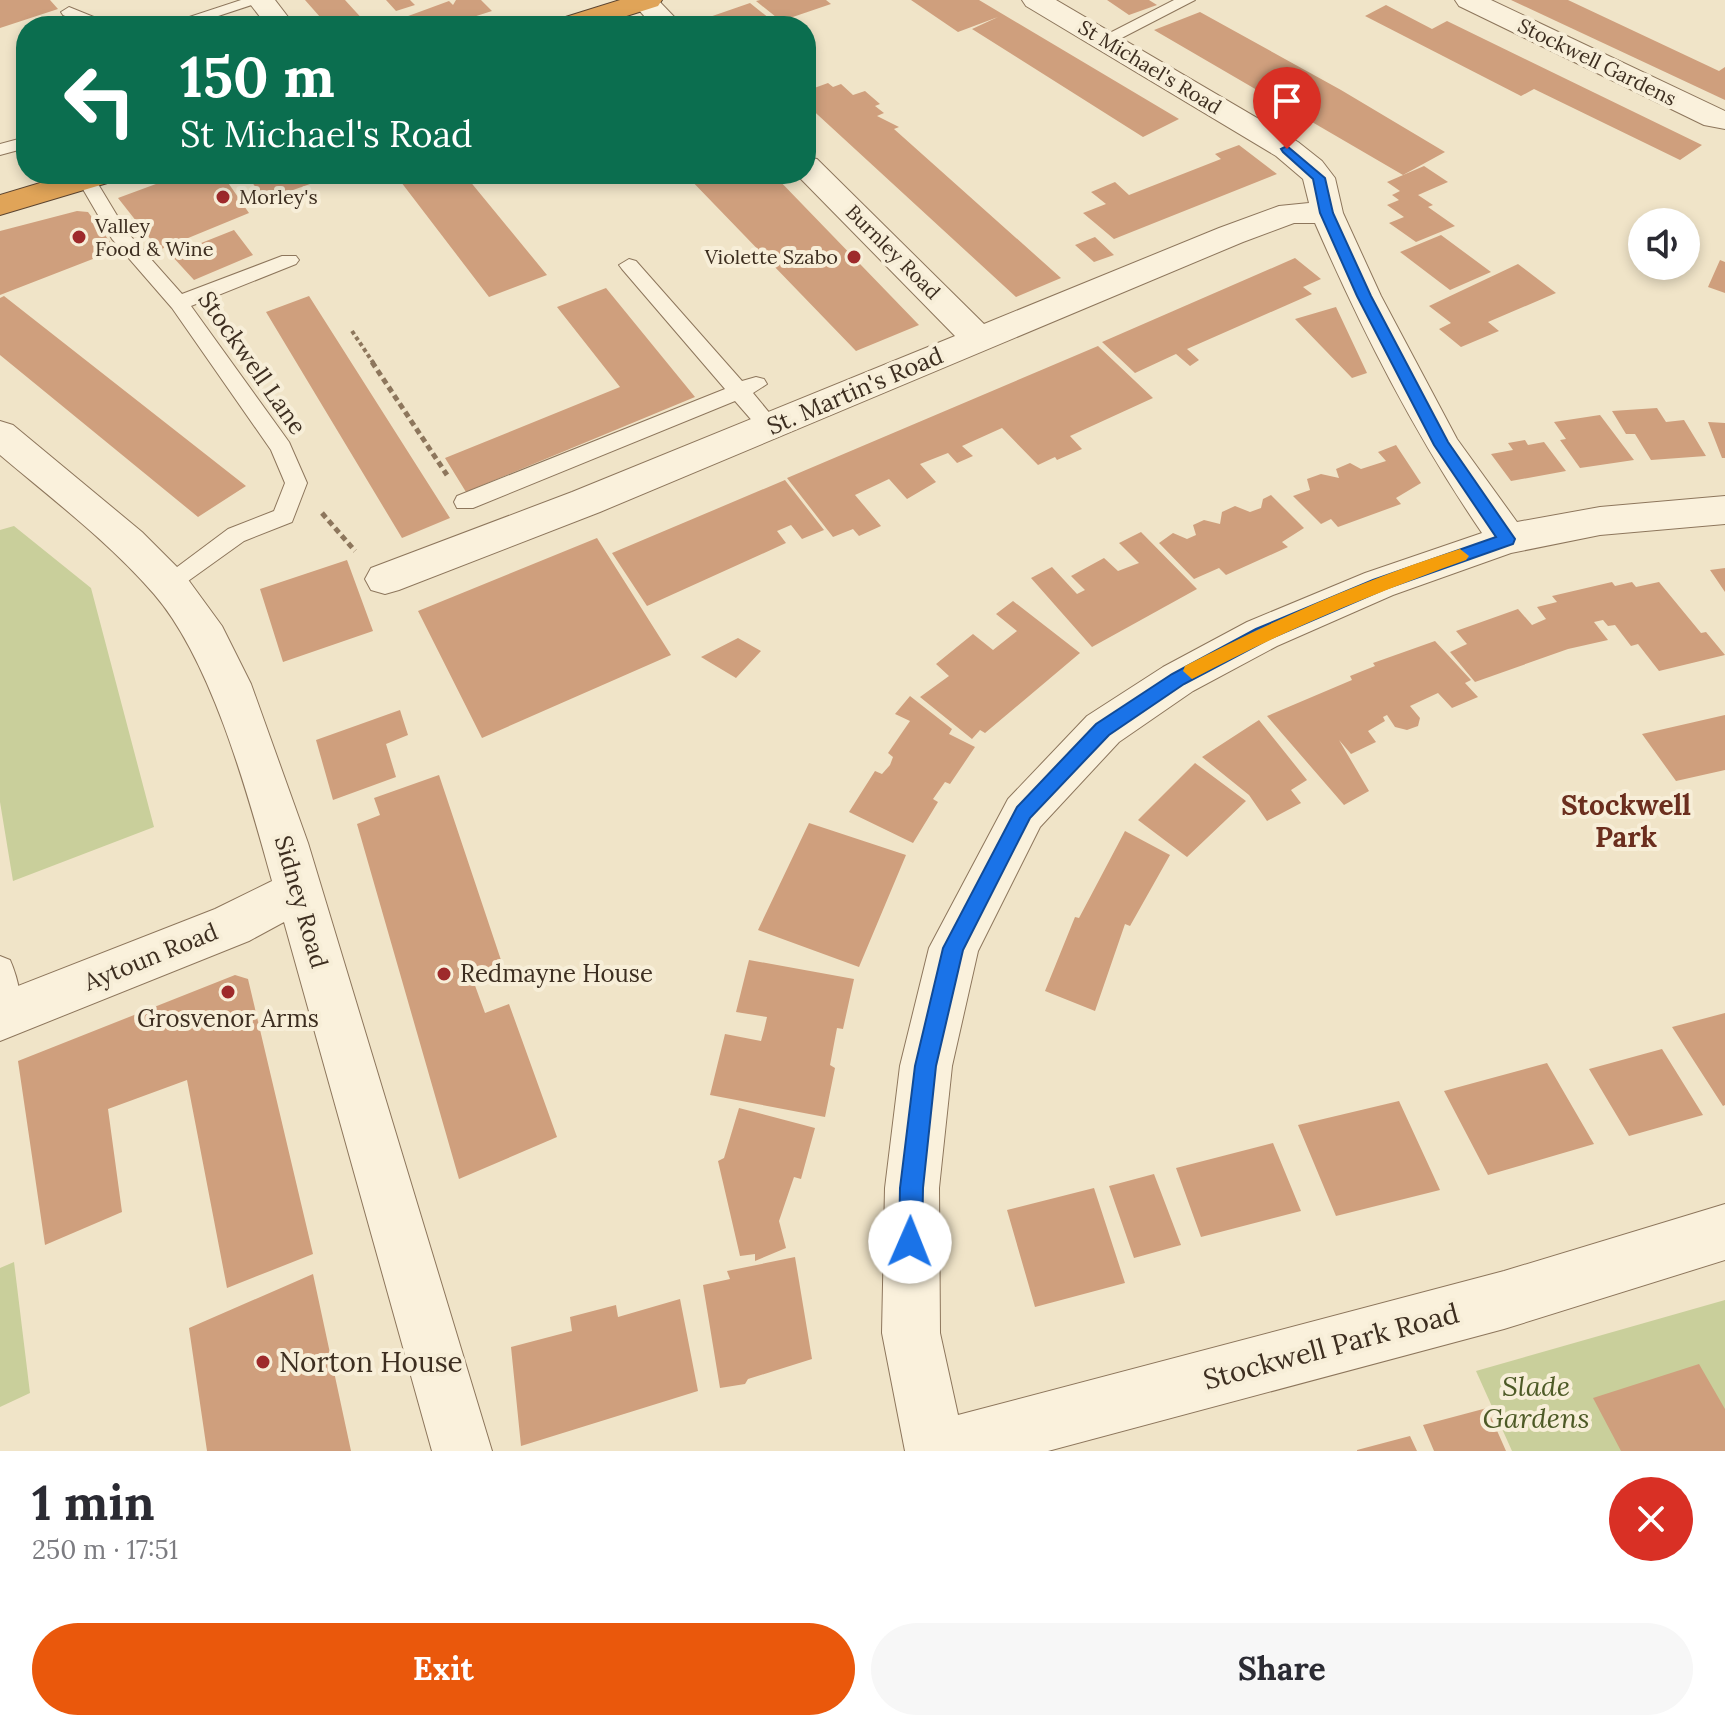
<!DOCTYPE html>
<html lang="en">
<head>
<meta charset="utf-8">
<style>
  body { margin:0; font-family:Lora,serif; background:#f7f7f7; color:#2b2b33; height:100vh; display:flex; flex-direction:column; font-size:30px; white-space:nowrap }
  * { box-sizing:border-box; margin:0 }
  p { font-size:26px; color:#7c7c81 }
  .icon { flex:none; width:44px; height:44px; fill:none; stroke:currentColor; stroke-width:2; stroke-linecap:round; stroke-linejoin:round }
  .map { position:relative; height:1451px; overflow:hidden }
  .details { display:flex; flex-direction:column; background:#fff; flex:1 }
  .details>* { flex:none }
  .guide { position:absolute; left:16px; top:16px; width:800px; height:168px; border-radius:32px; box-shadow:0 4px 12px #0003; background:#0b6e4f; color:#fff; overflow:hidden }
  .controls { position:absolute; left:1628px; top:208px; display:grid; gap:16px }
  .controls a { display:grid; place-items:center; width:72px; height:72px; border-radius:50%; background:#fff; box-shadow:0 4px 12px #0003; font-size:40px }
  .pin { position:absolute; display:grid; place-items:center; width:68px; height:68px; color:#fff; margin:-82px -34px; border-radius:50% 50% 50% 0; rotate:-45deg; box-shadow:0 0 8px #0007 }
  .pin .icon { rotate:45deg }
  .me { position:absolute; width:88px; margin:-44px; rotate:1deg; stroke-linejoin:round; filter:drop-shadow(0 0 6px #0008) }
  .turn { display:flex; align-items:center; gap:28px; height:168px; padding:0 32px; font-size:36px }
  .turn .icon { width:104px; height:104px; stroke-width:2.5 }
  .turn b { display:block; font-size:56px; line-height:68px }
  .round { display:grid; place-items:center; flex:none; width:84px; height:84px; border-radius:42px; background:#f7f7f7 }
  .headline { display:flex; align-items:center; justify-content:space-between; height:136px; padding:0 32px }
  h1 { font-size:48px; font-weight:700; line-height:60px }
  .primary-button { display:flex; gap:16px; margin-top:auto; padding:16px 32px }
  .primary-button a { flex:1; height:92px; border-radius:48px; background:#ea580c; color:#fff; font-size:32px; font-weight:700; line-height:92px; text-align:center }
  .primary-button a+a { background:#f7f7f7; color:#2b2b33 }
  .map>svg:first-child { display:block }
  .green { fill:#c9cf9b }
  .building { fill:#cf9f7d }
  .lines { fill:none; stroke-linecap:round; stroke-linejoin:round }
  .lane-casing { stroke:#8d765c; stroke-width:2 }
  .street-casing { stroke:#8d765c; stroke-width:2 }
  .highway-casing { stroke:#5b4430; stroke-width:2 }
  .path-far1 { stroke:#8d765c; stroke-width:4; stroke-dasharray:4 3; stroke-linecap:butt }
  .path { stroke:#8d765c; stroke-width:5; stroke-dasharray:6 4; stroke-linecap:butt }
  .lane { fill:#faf1dc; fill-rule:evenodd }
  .street { fill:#faf1dc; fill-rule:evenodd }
  .highway { fill:#e0a458; fill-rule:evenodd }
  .route { fill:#1a73e8; stroke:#114b97; stroke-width:2 }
  .slow { fill:#f59e0b }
  .poi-dot { fill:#9e2a2b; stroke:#f7eed8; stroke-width:3 }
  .labels { text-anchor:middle; stroke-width:8; stroke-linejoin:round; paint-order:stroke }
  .far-street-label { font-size:20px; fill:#3d2e20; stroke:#f7eed8 }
  .far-poi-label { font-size:20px; fill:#3d2e20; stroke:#f7eed8; text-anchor:start }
  .street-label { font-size:24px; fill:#3d2e20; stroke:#f7eed8 }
  .poi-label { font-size:24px; fill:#3d2e20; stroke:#f7eed8; text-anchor:start }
  .quarter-label { font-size:28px; font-weight:bold; fill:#6b2e1e; stroke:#f7eed8 }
  .near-street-label { font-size:28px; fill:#3d2e20; stroke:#f7eed8 }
  .near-poi-label { font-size:28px; fill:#3d2e20; stroke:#f7eed8; text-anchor:start }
  .near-park-label { font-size:28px; font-style:italic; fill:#4d5a26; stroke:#f7eed8 }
</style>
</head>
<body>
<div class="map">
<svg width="1725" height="1451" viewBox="0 0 1725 1451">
  <rect width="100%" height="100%" fill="#f0e4c8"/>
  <path class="green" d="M14,526L91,588L154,827L13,881L0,802V530Z
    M14,1262L30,1393L0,1407V1268Z
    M1725,1300V1451H1512L1476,1371Z"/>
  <path class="building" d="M0,0H50L58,9L0,28Z
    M305,0H345L366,23L328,26Z
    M386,0H410L415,5L396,11Z
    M456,0H481L492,11L445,26H381L449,1L453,5Z
    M760,0H826L831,4L781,21L756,1Z
    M911,0H979L1179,119L1143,137L972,29L998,17L958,32Z
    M1107,0H1149L1157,5L1129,15Z
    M1511,0H1568L1719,71L1725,67V100Z
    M750,3L775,23L704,26L698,21Z
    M1386,5L1432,29L1447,21L1702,145L1680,160L1534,89L1521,96L1365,16Z
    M1200,12L1341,90L1445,152L1403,175L1154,30Z
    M828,83L833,87L841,84L853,95L865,91L880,104L875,106L884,113L877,116L899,127L894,129L1061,278L1016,297L806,104V91Z
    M1239,145L1277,174L1114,239L1083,213L1106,204L1091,192L1115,182L1129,195L1221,159L1215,154Z
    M1424,166L1448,182L1418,195L1433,205L1428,207L1455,226L1416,242L1389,223L1404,217L1387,205L1399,200L1392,195L1400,191L1387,182Z
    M183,174H222L249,213L159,250L118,198Z
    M246,174H338L265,200Z
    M424,174H464L547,275L489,297L401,182Z
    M685,174H773L919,325L856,351Z
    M77,211L88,212L116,250L0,295V231Z
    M234,230L253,255L194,280L171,255Z
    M1441,235L1491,272L1450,290L1400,252Z
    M1095,237L1114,255L1094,262L1075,245Z
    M1295,258L1321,279L1303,287L1312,294L1187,349L1199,360L1190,366L1176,354L1135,373L1102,342Z
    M1720,260L1725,262V293L1708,287Z
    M1518,264L1556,293L1488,322L1499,331L1461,347L1439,329L1451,323L1429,306Z
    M606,288L695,397L466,492L445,458L620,387L557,307Z
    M4,296L246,486L198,517L0,355V298Z
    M309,296L450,518L402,538L266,312Z
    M1336,307L1367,373L1352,378L1295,319Z
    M1098,346L1153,398L1070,436L1082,449L1057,460L1055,457L1038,465L1002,428L962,446L973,456L957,463L948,453L920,464L936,482L907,499L889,479L855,495L881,526L859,536L853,529L833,537L787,478Z
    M1657,408L1666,422L1684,420L1706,456L1651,460L1635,434H1626L1612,411Z
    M1600,415L1634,460L1580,468L1560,440L1566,439L1554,422Z
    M1708,422L1725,423V458H1722Z
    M1525,440L1528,445L1544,442L1566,471L1511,481L1491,454L1513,450L1508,443Z
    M1396,445L1421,483L1396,498L1401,504L1338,527L1331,519L1321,524L1293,496L1310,490L1307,479L1321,474L1339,478L1336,469L1350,463L1361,469L1386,461L1378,452Z
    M785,480L824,530L802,539L791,525L777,531L786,543L647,606L612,553Z
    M1271,495L1304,528L1282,542L1288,547L1226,575L1219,568L1194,579L1159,543L1173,533L1187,539L1196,535L1193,525L1204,520L1220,524L1222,512L1235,506L1250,512L1261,508L1263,499Z
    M1141,532L1197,589L1092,647L1031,578L1052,567L1077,594L1085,590L1071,576L1104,558L1118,571L1139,563L1119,543Z
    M597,538L671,655L482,738L418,611Z
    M347,560L373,631L283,662L260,589Z
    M1725,568V592L1710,570Z
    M1612,582L1615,586L1632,582L1636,587L1659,582L1701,633L1706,632L1725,655L1659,671L1638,644L1631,646L1615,625L1608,626L1603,620L1594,622L1608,640L1568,649L1475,682L1450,652L1467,644L1456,631L1518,609L1532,625L1546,619L1537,607L1557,602L1552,596Z
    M1013,601L1080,653L985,733L980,730L972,739L920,697L949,676L936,664L973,634L993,650L1017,631L996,614Z
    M738,638L761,651L736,678L701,657Z
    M1435,641L1471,680L1465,683L1478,697L1452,708L1438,693L1410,706L1420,718L1418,726L1407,730L1395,727L1387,715L1383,717L1385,721L1368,731L1376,742L1351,754L1339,740L1369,791L1344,805L1267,716L1352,680L1350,676L1375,666L1373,663Z
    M910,696L952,729L949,734L975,747L950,784L945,782L933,799L938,802L913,843L849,812L875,771L882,774L890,765L893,757L888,753L910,721L895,714Z
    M400,710L408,735L386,744L396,777L333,800L316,740Z
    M1725,715V770L1676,781L1642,734Z
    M1259,720L1307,780L1291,790L1301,803L1267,821L1249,795L1202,757Z
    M1195,763L1246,801L1187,857L1138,820Z
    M439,775L504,969L473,980L485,1013L509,1004L557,1137L459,1179L357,824L380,815L374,798Z
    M809,823L906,855L859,967L758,930Z
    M1125,831L1170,855L1130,926L1125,924L1095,1011L1045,991L1075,917L1079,918Z
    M749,960L854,979L843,1029L837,1028L830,1065L835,1068L825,1117L710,1095L725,1034L761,1041L764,1030L767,1017L736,1012Z
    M235,975L248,979L313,1254L227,1288L187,1080L108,1109L122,1212L45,1245L18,1061Z
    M1725,1013V1105L1723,1106L1672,1027Z
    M1662,1049L1703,1115L1629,1136L1589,1069Z
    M1547,1063L1594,1144L1488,1175L1444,1091Z
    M1399,1101L1440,1190L1336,1216L1298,1125Z
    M739,1108L815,1128L801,1179L794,1177L779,1221L786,1248L755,1261V1254L740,1256L718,1161L724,1158Z
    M1273,1143L1301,1211L1201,1237L1176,1168Z
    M1154,1174L1181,1245L1134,1258L1109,1186Z
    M1094,1188L1125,1283L1035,1307L1007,1210Z
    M795,1257L812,1359L748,1379L745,1384L720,1388L703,1285L730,1279L727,1271Z
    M313,1274L351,1451H207L189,1328Z
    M680,1299L698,1391L521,1446L511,1347L572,1331L570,1317L616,1305L618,1317Z
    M1699,1364L1725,1409V1451H1621L1593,1398Z
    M1487,1408L1506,1451H1434L1423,1425Z
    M1410,1436L1417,1451H1357V1450Z"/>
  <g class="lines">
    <defs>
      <path id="lane" d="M241,0H267L188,26H162Z
        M1174,0H1195L1110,44H1098L1096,40Z
        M69,7L106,22L108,26H86L63,15L61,12Z
        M26,137V148L0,155V144Z
        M88,174L95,179L127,232L182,294L282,256H296L299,260L296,264L191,306L289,442L307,483L292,522L244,541L170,594L161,591L158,585L161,579L228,529L274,511L285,483L271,450L172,308L112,239L77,179Z
        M629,259L636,261L742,381L756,377L764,379L767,384L753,393L781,427L778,432H762L735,401L473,508H457L454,502L457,496L725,389L622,269L619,265Z
        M0,956L10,960C18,978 25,1007 18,1025L7,1029L0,1026Z"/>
      <path id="street" d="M247,0H275L295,26H267Z
        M630,0H658L683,26H653Z
        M1022,0H1056L1298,142L1322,161L1335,178L1343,213L1381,296L1457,439L1517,522L1600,507L1725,496V524L1600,535L1511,553L1393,595L1277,646L1193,691L1119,742L1040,827L978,951L952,1066L939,1188L940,1333L958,1415L1504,1271L1725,1204V1260L1504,1329L1048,1451H905L882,1333L885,1188L900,1066L929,948L1008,799L1087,716L1163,667L1247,622L1365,573L1482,533C1414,433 1363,333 1315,223H1294L1243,242L600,512L399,590L385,594L371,590L365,579L371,568L572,492L955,336L796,174H806V157L817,159L984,324L1219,228L1279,206L1309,203L1303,179L1276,156L1026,6Z
        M1455,0H1491L1725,111V129L1704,125L1459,6Z
        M0,421L13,425L142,532L184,574L222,626L251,684L308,843L492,1451H432L284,922L249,941L0,1041V993L215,909L272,881C248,795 212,661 154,594C109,542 52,499 0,455Z"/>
      <path id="highway" d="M620,0H662L658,6L595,26H552L556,20Z
        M70,174H119L114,181L0,215V195Z"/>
    </defs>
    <use href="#lane" class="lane-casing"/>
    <use href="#street" class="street-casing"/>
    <use href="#highway" class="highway-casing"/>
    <path class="path-far1" d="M352,331L374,364"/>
    <path class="path" d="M372,362L447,475
      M322,513L355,551"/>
    <use href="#lane" class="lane"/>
    <use href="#street" class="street"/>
    <use href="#highway" class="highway"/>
  </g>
  <path class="route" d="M1287,146L1325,178L1333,213L1371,296L1448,442L1515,539L1513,544L1385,589L1269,639L1184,684L1109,735L1030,818L963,950L936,1066L923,1188L922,1242L918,1250L910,1253L902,1250L899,1242L900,1188L915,1066L943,948L1017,807L1096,724L1172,674L1256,629L1373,580L1496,537L1434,445L1357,296L1320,213L1313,179L1283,152L1281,149Z"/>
  <path class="slow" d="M1460,549L1469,556L1466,560C1374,593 1285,630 1198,676L1192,679L1183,671L1185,666C1274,620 1365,579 1460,549Z"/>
  <g class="poi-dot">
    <circle cx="223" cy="197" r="8"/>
    <circle cx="79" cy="237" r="8"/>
    <circle cx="854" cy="257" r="8"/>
    <circle cx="444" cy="974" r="8"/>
    <circle cx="228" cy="992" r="8"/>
    <circle cx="263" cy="1362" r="8"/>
  </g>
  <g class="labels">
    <g class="far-street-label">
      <text transform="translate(1597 62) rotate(26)" y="7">Stockwell Gardens</text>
      <text transform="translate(1150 67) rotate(31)" y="7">St Michael's Road</text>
      <text transform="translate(893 252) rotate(45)" y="7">Burnley Road</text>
    </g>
    <g class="far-poi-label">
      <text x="239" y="204">Morley's</text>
      <text x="95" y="233">Valley<tspan x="95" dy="23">Food &amp; Wine</tspan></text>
      <text x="838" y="264" text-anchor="end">Violette Szabo</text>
    </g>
    <g class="street-label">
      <text transform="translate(252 363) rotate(55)" y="8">Stockwell Lane</text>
      <text transform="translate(855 391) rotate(-23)" y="8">St. Martin's Road</text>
      <text transform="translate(301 902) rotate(74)" y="8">Sidney Road</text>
      <text transform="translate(151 957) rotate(-22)" y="8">Aytoun Road</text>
    </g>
    <g class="poi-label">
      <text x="460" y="982">Redmayne House</text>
      <text x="228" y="1027" text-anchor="middle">Grosvenor Arms</text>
    </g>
    <g class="quarter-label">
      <text x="1626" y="815">Stockwell<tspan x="1626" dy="32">Park</tspan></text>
    </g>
    <g class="near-street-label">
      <text transform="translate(1331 1346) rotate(-15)" y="10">Stockwell Park Road</text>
    </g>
    <g class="near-poi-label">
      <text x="279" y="1372">Norton House</text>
    </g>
    <g class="near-park-label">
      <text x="1536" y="1396">Slade<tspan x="1536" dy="32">Gardens</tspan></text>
    </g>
  </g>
</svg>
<div class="controls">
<a><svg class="icon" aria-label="sound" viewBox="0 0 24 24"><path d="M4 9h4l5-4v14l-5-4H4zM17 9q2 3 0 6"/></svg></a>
</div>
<div class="pin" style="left:1287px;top:149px;background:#d93025"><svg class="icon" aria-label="arrive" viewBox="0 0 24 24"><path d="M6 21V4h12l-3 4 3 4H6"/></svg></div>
<svg class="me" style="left:910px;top:1242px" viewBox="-20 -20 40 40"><circle r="19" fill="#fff"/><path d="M0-13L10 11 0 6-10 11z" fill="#1a73e8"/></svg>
<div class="guide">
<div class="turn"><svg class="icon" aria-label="left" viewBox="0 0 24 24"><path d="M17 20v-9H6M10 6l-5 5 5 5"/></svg><div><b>150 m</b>St Michael's Road</div></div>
</div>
</div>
<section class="details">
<div class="headline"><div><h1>1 min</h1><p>250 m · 17:51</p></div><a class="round" style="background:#d93025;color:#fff"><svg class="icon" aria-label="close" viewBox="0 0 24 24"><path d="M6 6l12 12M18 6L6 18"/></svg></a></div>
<div class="primary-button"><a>Exit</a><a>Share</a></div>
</section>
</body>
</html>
